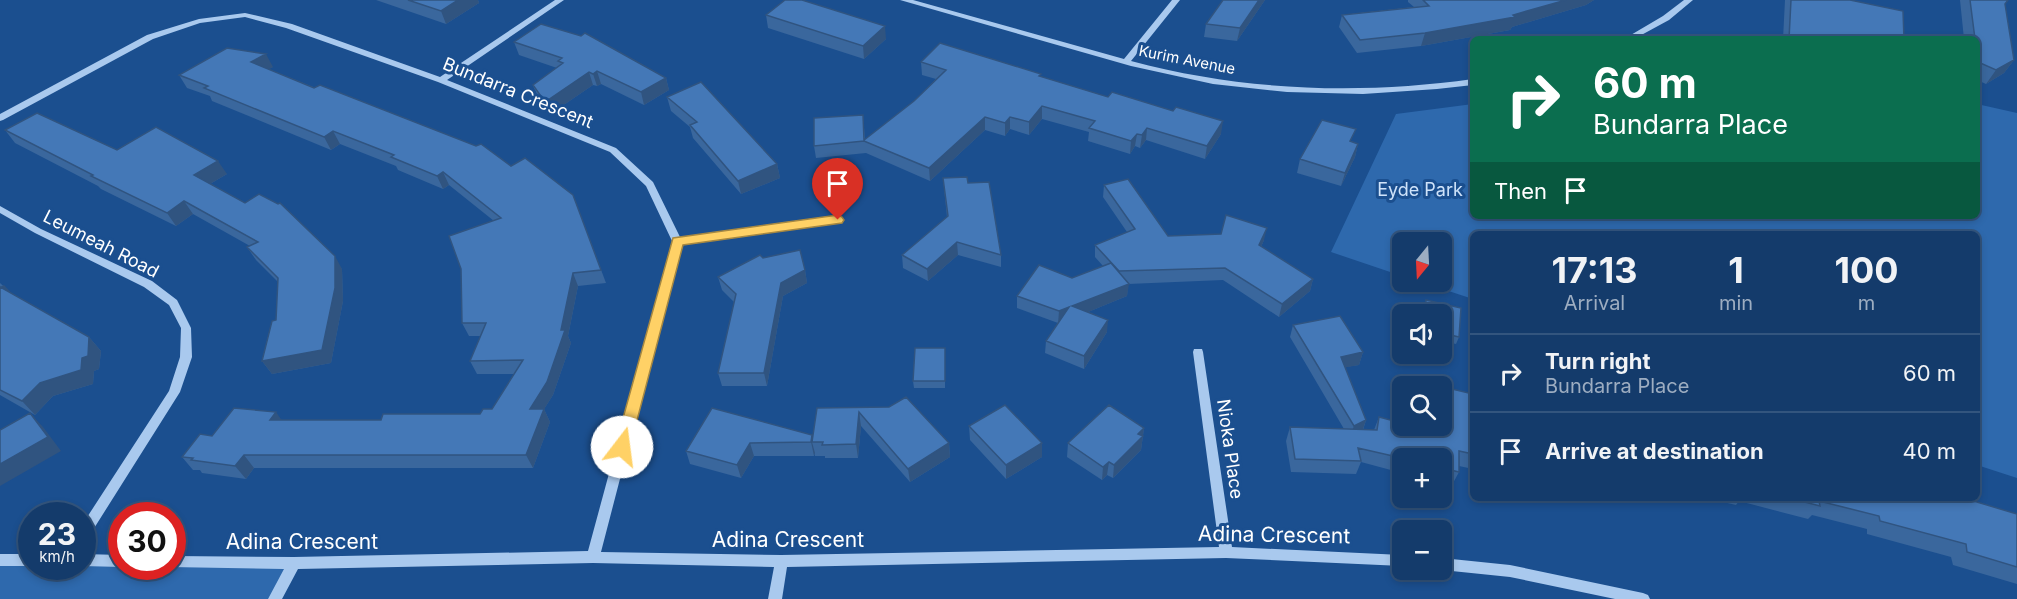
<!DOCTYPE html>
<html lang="en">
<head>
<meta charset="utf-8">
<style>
  body { margin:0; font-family:Inter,sans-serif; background:#214673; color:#f1f3f6; height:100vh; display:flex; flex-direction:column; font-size:22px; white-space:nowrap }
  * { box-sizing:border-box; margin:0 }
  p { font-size:20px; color:#9dadc1 }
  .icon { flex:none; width:33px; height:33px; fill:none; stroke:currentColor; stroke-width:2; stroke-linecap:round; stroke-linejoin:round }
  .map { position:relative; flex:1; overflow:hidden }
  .side { position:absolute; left:1470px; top:231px; width:510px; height:270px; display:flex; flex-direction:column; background:#143b6b; border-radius:9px; box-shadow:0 3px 9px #0003,0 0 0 2px #33557e }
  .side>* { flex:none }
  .hud { position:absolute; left:1470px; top:36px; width:510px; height:183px; border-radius:9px; box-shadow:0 3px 9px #0003,0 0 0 2px #33557e; background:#0b6e4f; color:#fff; overflow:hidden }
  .needle { width:39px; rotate:198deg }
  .fabs { position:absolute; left:1392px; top:232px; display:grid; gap:12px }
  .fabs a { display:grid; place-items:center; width:60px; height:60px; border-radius:9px; background:#143b6b; box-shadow:0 3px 9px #0003,0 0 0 2px #33557e; font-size:30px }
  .speed { position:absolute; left:18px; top:502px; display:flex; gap:12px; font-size:30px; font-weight:700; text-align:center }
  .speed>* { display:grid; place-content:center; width:78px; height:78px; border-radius:50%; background:#143b6b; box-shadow:0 3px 9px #0003,0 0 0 2px #33557e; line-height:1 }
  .speed small { font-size:15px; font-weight:400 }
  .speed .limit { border:9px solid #d22; background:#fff; color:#111 }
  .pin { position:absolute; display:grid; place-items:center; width:51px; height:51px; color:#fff; margin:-62px -26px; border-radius:50% 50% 50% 0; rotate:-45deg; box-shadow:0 0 6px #0007 }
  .pin .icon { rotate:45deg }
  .me { position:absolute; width:66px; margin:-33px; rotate:15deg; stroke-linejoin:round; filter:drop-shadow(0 0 4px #0008) }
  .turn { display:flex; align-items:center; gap:21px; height:126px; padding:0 24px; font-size:27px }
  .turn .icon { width:78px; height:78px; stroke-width:2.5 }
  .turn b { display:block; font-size:42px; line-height:51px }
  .then { display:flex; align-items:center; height:57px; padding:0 24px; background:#0003; gap:12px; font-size:22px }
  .eta { display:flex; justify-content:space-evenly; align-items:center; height:102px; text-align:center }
  .eta b { font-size:36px; font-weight:700; line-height:42px }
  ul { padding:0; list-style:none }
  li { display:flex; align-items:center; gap:18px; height:78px; padding:0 24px; border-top:2px solid #33557e }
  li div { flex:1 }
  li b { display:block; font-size:22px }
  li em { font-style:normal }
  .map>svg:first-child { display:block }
  .green { fill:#2e69ad }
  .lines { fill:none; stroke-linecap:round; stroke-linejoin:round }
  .minor { fill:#a9c9ee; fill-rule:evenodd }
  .wall { fill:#3a679d }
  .shaded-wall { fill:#305480 }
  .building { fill:#4478b7; stroke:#305480; stroke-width:1.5 }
  .route { fill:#ffd166; stroke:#a68842; stroke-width:1.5 }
  .labels { text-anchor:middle; stroke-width:6; stroke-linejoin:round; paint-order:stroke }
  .far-street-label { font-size:15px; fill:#fff; stroke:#1b4f8f }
  .street-label { font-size:18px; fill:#fff; stroke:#1b4f8f }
  .park-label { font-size:18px; fill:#cfe3fa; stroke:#1b4f8f }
  .near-street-label { font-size:21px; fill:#fff; stroke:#1b4f8f }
</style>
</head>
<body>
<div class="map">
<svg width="2017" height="599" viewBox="0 0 2017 599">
  <rect width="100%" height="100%" fill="#1b4f8f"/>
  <path class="green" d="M1473,104V216H1977V104L2017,113V478L1977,465V234H1473V299L1421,282H1442V243H1402V276L1331,252L1396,114Z
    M0,560H31L32,567H82L83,560L121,561L122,567L294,563L275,599H0Z"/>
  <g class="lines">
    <path class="minor" d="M555,0H564L447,80L616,148L653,182L680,237L838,217L843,220L838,223L681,244L601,552L781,555L1219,547L1193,352L1194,349H1202L1203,352L1232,547L1402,555V566L1226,558L787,567L782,599H768L774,567L593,563L298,569L282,599H268L284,569L170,567H172V556L294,557L588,551L672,241L646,186L610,152L438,82L286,28L245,17L200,23L153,39L3,120L0,121V114L147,35L199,19L245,13L292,24L440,77Z
      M900,0H913L1124,59L1172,0H1180L1131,61C1243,91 1359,95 1473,79V85L1437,89L1363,94L1287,92L1213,84L1131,66Z
      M1684,0H1693L1669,20L1634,39H1624L1663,16Z
      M0,206L41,229L152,281L177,300L191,328L192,357L180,392L86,541L82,542V525L169,391L180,357L181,328L169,305L144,287L35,233L0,213Z
      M0,554H32V566H0Z
      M82,554L122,555V567L82,566Z
      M1442,558L1510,565L1643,593L1648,595L1650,599H1615L1510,577L1442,570Z"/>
  </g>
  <path class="wall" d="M376,0H478L479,3L446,24Z
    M1223,0H1265L1237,41L1204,37L1206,24Z
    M1408,0H1594L1586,5L1512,27L1510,30L1421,46L1357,53L1339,27L1342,15L1414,7L1408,2Z
    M1785,0H1850L1904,39H1783Z
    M1960,0H2008L2005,4L2014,60L2004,73L1986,84L1977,80V39H1964Z
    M766,15L886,39L864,59L768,28Z
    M514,42L666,78L669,90L644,105L601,84L597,86L593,85L549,115L537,98L533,85L557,68L519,55Z
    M921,62L1041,77L1221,134L1205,159L1146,140L1140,148L1135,146L1130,154L1088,141L1089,132L1042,119L1029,135L1010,129L1005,136L985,130L930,181L866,153L816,158L814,146L863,115L865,140L914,101L936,79L922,75Z
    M273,67L268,69L511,166L573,195L606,283L578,286L568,336L571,343L553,395L544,409L550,422L533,468H254L246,479L202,473L200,470H193L182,457L212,436L281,420H381L480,414L492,409L514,374H477L470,361L481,336H469L462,323L494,221L449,185L443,189L398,170L396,166L340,144L331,150L212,101L210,96L187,88L179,75Z
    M667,97L777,164L780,178L741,194L693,138L690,127L671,111Z
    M5,130L117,150L227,174L210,184L342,269L343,301L331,363L272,374L262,361L276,320L278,282L256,260L247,247L250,246L193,214L176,226L101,189L98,186L15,143Z
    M1352,142L1358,144L1355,157L1341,186L1297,173L1300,159Z
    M943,178L968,183L1001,255V267L958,255L928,281L903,268L902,255L947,217Z
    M1104,185L1168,236L1264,240L1261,247L1313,279L1310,291L1279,317L1223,280L1128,284L1127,296L1088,312L1107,332L1084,369L1045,353L1046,341L1058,323L1017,308V296L1072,278L1103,266L1095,257V245L1127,232L1103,197Z
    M763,258L805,270L807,283L783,296L767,386H722L718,373L734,302L722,290L718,277Z
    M0,283L13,295L89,337L101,351L99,369L94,371L93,384L53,396L35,415L0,395Z
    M1426,300L1461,308L1459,337L1456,344L1442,341V315H1423V307Z
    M1293,325L1363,352L1359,365L1345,367L1366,420L1363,430H1374L1379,417L1444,433L1446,403L1452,389L1473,394V469L1459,466V472L1452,485L1442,482V459H1402V473L1361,462L1356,474L1291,472L1286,441L1290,427L1344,429L1290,337Z
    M945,348V388H914L913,381Z
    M889,407L949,443L950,457L910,482L861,426L858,458H825V456H815V453L814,456H754L741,478L690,464L686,451L712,408L813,438L817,408Z
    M969,426L1042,457L1006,479L970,440Z
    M1144,428L1141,450L1113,478L1107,475L1102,480L1067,457L1068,443Z
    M1692,498H1704L1702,500Z
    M1706,498H1970V500L2017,514V584L1953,565L1951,557L1867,534V529L1812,515L1808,519L1739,501L1736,505Z"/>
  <path class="shaded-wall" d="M458,0H478L479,3L446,24L441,11Z
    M1259,0H1265L1237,41L1240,28Z
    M1566,0H1594L1586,5L1512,27L1510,30L1421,46L1425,33L1513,15Z
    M885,26L886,39L864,59L863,46Z
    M266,54L273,67L258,75L251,62Z
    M2014,60L2004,73L1986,84L1996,70Z
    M597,71L601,84L597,86L593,74Z
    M589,72L593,85L549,115L545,102Z
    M666,78L669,90L644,105L641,92Z
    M1042,106V119L1029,135V122Z
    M985,117V130L930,181L929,168Z
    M1010,117V129L1005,136V123Z
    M1223,121L1221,134L1205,159L1207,146Z
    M1147,128L1146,140L1140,148L1142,135Z
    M333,131L340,144L331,150L324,137Z
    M1137,134L1135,146L1130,154L1131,141Z
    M1358,144L1355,157L1341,186L1345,173Z
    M218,161L227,174L203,188L194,175Z
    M777,164L780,178L741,194L738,181Z
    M443,172L449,185L443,189L437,176Z
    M184,201L193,214L176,226L167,213Z
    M1267,228L1264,240L1256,258L1259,245Z
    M957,242L958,255L928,281L927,269Z
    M335,256L342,269L343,301L331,363L272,374L262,361Z
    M805,270L807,283L783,296L767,386L764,373L781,283Z
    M573,273L578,286L568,336L571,343L553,395L536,422L530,409L561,330Z
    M1313,279L1310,291L1279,317L1282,304Z
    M1129,284L1127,296L1071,319L1072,306Z
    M4,285L16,298L0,287Z
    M1069,307L1058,324L1059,311Z
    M1108,320L1107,332L1084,369V356Z
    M89,337L101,351L99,369L94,371L93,384L53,396L35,415L22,401L40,383Z
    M1363,352L1359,365L1337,369L1341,357Z
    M544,409L550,422L533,468L526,455Z
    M276,412L285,425L270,420Z
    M859,412L861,426L858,458L856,444Z
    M30,413L43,427L61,451L0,486V464Z
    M1366,420L1362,432L1349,438L1354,426Z
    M1144,428L1141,450L1113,478L1114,465L1138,434Z
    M812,435L814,442H812L815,453L814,456L811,442Z
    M750,443L754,456L741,478L737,465Z
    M949,443L950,457L910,482L908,469Z
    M1042,443V457L1006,479V465Z
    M244,455L254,468L246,479L235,466Z
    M1109,462L1107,475L1102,480L1103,467Z"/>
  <path class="building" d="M408,0H458L441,11Z
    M785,0H802L885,26L863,46L766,15Z
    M1223,0H1259L1240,28L1206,24Z
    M1423,0H1566L1513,15L1515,17L1425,33L1360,40L1342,15L1429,6Z
    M1791,0H1850L1903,11L1904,39H1789Z
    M1970,0H2008L2005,4L2014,60L1996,70L1978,62L1977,39H1975Z
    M541,24L581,36L585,33L666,78L641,92L597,71L593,74L589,72L545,102L533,85L563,63L558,61L562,58L514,42Z
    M940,43L1041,74L1039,76L1108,97L1112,92L1173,111L1176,107L1223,121L1207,146L1147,128L1142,135L1137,134L1131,141L1089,128L1095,121L1042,106L1029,122L1010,117L1005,123L985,117L929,168L864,141L814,146V118L863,115L864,140L914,101L946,70L921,62Z
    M227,48L266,54L251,62L314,88L320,85L476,146L481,144L511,166L525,158L573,195L601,270L573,273L561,330H565L547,382L530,409H544L526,455H244L235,466L191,460L193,458L182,457L200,434L212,436L234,408L276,412L270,420H381L383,414H480L483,409H492L523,360L470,361L486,323H462L461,269L449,236L501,218L443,172L437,176L391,157L394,155L333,131L324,137L204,88L208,86L179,75Z
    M701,82L777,164L738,181L690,125L697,122L667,97Z
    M37,113L117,150L156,127L218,161L194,175L245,203L259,194L278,204L280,203L335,256V288L322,350L262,361L272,321L276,320L278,278L247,247L258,242L184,201L167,213L91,176L93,175L5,130Z
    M1322,120L1356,129L1350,141L1358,144L1345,173L1300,159Z
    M967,177L968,183L989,182L1001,255L957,242L927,269L902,255L948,216L943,178Z
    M1128,179L1168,236L1221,234L1226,215L1267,228L1259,245L1313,279L1282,304L1225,268L1119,271L1095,245L1135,229L1104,185Z
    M800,250L805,270L781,283L764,373H718L736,294L718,277L760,255L763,258Z
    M1111,263L1129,284L1072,306L1108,320L1084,356L1046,341L1069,307L1059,311L1017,296L1039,265L1072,278Z
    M0,287L89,337L88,356L82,358L81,370L40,383L22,401L0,390Z
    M1426,300L1461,308L1459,337L1442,333V315H1425Z
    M1340,316L1363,352L1341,357L1366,420L1354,426L1293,325Z
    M915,348H945V381H913Z
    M1452,389L1473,394V454L1459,451V472L1442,468V459H1406L1358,448L1361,461L1295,459L1290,427L1377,430L1379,417L1402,423V426H1417L1450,434Z
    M906,397L949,443L908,469L859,412L856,444L822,445L823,442H812L817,408L889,407Z
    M1005,405L1042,443L1006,465L969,426Z
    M1109,405L1144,428L1138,434L1143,436L1114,465L1109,462L1103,467L1068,443Z
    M712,408L812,435L811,442L750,443L737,465L686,451Z
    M30,413L48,437L0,464V430Z
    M1789,498H1970V500L2017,514V567L1967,552L1966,544L1880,521L1879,516L1819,501L1820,506Z"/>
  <path class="route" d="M838,215L842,217L844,220L842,223L683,245L630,447L628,451L622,453L617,451L615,447L673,238Z"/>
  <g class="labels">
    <g class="far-street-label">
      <text transform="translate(1187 60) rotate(11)" y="5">Kurim Avenue</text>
    </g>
    <g class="street-label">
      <text transform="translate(518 93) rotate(22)" y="6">Bundarra Crescent</text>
      <text transform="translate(101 244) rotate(27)" y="6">Leumeah Road</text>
      <text transform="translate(1230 449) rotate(82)" y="6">Nioka Place</text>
    </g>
    <g class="park-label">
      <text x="1420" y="196">Eyde Park</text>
    </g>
    <g class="near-street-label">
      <text transform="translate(1274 535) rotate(1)" y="7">Adina Crescent</text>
      <text x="788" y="547">Adina Crescent</text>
      <text x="302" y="549">Adina Crescent</text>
    </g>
  </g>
</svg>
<div class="fabs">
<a><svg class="needle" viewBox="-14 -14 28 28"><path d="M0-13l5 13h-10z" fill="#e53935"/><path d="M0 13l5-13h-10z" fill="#9dadc1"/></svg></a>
<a><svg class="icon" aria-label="sound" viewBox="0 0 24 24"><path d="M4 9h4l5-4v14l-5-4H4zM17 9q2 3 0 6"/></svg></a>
<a><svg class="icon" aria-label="search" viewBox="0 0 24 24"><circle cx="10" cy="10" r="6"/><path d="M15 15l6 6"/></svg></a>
<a>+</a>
<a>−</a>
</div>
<div class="speed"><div>23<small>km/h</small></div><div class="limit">30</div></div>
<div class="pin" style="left:838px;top:220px;background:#d93025"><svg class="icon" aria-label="arrive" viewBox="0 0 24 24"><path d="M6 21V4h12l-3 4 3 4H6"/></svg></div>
<svg class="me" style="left:622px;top:447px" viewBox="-20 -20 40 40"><circle r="19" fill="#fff"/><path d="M0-13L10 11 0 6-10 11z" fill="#ffd166"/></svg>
<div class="hud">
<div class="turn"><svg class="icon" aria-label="right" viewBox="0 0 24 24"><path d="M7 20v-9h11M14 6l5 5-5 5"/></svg><div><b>60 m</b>Bundarra Place</div></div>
<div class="then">Then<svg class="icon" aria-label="arrive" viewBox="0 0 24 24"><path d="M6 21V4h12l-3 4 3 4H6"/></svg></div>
</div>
<section class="side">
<div class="eta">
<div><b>17:13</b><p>Arrival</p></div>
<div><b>1</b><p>min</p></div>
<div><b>100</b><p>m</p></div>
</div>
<ul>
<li><svg class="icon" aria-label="right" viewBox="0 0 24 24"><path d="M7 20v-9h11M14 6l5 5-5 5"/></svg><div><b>Turn right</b><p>Bundarra Place</p></div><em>60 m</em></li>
<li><svg class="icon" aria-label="arrive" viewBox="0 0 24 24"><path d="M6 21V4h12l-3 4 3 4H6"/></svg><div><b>Arrive at destination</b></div><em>40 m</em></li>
</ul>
</section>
</div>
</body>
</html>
